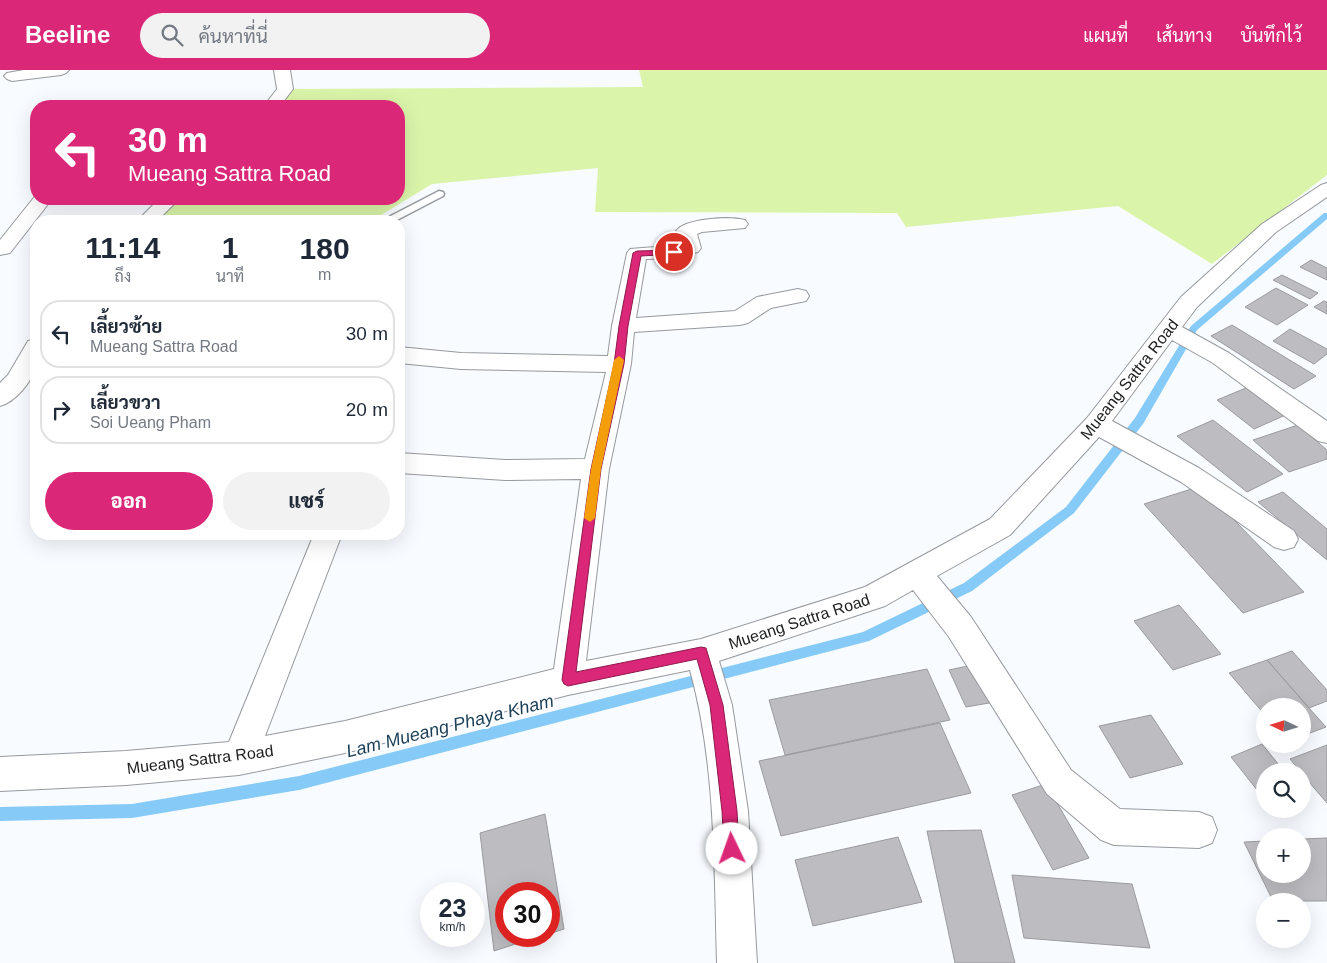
<!DOCTYPE html>
<html lang="th">
<head>
<meta charset="utf-8">
<style>
  body { margin:0; font-family:Arial,Sarabun,sans-serif; background:#f2f2f3; color:#1f2937; height:100vh; display:flex; flex-direction:column; font-size:19px; white-space:nowrap }
  * { box-sizing:border-box; margin:0 }
  p { font-size:16px; color:#747a83 }
  .icon { flex:none; width:28px; height:28px; fill:none; stroke:currentColor; stroke-width:2; stroke-linecap:round; stroke-linejoin:round }
  .map { position:relative; flex:1; overflow:hidden }
  .panel { position:absolute; left:30px; top:145px; width:375px; height:325px; display:flex; flex-direction:column; background:#fff; border-radius:20px; box-shadow:0 5px 20px #0002 }
  .panel>* { flex:none }
  .banner { position:absolute; left:30px; top:30px; width:375px; height:105px; border-radius:20px; box-shadow:0 5px 20px #0002; background:#db2777; color:#fff; overflow:hidden }
  .needle { width:32px; rotate:274deg }
  .controls { position:absolute; left:1256px; top:628px; display:grid; gap:10px }
  .controls a { display:grid; place-items:center; width:55px; height:55px; border-radius:50%; background:#fff; box-shadow:0 5px 20px #0002; font-size:25px }
  .speed { position:absolute; left:420px; top:812px; display:flex; gap:10px; font-size:25px; font-weight:700; text-align:center }
  .speed>* { display:grid; place-content:center; width:65px; height:65px; border-radius:50%; background:#fff; box-shadow:0 5px 20px #0002; line-height:1 }
  .speed small { font-size:12px; font-weight:400 }
  .speed .limit { border:8px solid #d22; background:#fff; color:#111 }
  .pin { position:absolute; display:grid; place-items:center; width:42px; height:42px; color:#fff; margin:-21px; border:2px solid #fff; border-radius:50%; box-shadow:0 1px 5px #0007 }
  .me { position:absolute; width:55px; margin:-28px; rotate:357deg; stroke-linejoin:round; filter:drop-shadow(0 0 4px #0008) }
  .turn { display:flex; align-items:center; gap:18px; height:105px; padding:0 15px; font-size:22px }
  .turn .icon { width:65px; height:65px; stroke-width:2.5 }
  .turn b { display:block; font-size:35px; line-height:42px }
  .eta { display:flex; justify-content:space-evenly; align-items:center; height:85px; text-align:center }
  .eta b { font-size:30px; font-weight:800; line-height:35px }
  .cta { display:flex; gap:10px; margin-top:auto; padding:10px 15px }
  .cta a { flex:1; height:58px; border-radius:30px; background:#db2777; color:#fff; font-size:20px; font-weight:800; line-height:58px; text-align:center }
  .cta a+a { background:#f2f2f3; color:#1f2937 }
  ul { padding:0; list-style:none }
  li { display:flex; align-items:center; gap:15px; height:68px; margin:0 10px 8px; padding:0 5px; border:2px solid #e0e1e3; border-radius:20px }
  li div { flex:1 }
  li b { display:block; font-size:19px }
  li em { font-style:normal }
  header { display:flex; align-items:center; gap:30px; box-sizing:border-box; height:70px; padding:0 25px; background:#db2777; color:#fff }
  header strong { font-size:24px }
  nav { display:flex; gap:28px; margin-inline-start:auto; font-size:18px }
  .search { width:350px; height:45px; background:#f2f2f3; display:flex; align-items:center; gap:12px; box-sizing:border-box; padding:0 18px; border-radius:28px; color:#747a83; font-size:19px }
  .map>svg:first-child { display:block }
  .green { fill:#daf5a9 }
  .lines { fill:none; stroke-linecap:round; stroke-linejoin:round }
  .stream { fill:#86caf8; fill-rule:evenodd }
  .building { fill:#bdbdc1; stroke:#9b9b9f }
  .service-casing { stroke:#96999d; stroke-width:3 }
  .minor-casing { stroke:#96999d; stroke-width:2 }
  .service { fill:#fff; fill-rule:evenodd }
  .minor { fill:#fff; fill-rule:evenodd }
  .route { fill:#db2777; stroke:#8e194d }
  .slow { fill:#f59e0b }
  .labels { text-anchor:middle; stroke-width:4; stroke-linejoin:round; paint-order:stroke }
  .street-label { font-size:16px; fill:#1c1d1e; stroke:#fff }
  .water-label { font-size:18px; font-style:italic; fill:#193e56; stroke:#fff }
</style>
</head>
<body>
<header>
<strong>Beeline</strong>
<div class="search"><svg class="icon" aria-label="search" viewBox="0 0 24 24"><circle cx="10" cy="10" r="6"/><path d="M15 15l6 6"/></svg>ค้นหาที่นี่</div>
<nav><a>แผนที่</a><a>เส้นทาง</a><a>บันทึกไว้</a></nav>
</header>
<div class="map">
<svg width="1327" height="893" viewBox="0 0 1327 893">
  <rect width="100%" height="100%" fill="#f8fbff"/>
  <path class="green" d="M639,0H1327V105L1212,194L1118,136L906,157L897,143L595,142L598,98L432,114L371,151H155L180,129H399V36H280L294,19L643,17Z"/>
  <g class="lines">
    <path class="stream" d="M1324,143H1327V149L1197,260L1143,354L1074,443L972,521L869,571L299,720L132,748L0,751V737L132,734L299,706L863,562L964,513L1066,437L1135,348L1191,256Z"/>
  </g>
  <path class="building" d="M1311,190L1327,198V210L1300,197Z
    M1282,205L1318,223L1310,229L1273,210Z
    M1276,218L1308,235L1277,255L1245,237Z
    M1324,231L1327,232V244L1314,237Z
    M1232,255L1316,306L1294,319L1211,266Z
    M1290,259L1327,279V284L1314,294L1273,271Z
    M1253,315L1290,343L1254,359L1217,330Z
    M1213,350L1283,404L1247,422L1177,366Z
    M1298,355L1327,380V389L1289,402L1253,370Z
    M1201,416L1304,522L1243,543L1144,434Z
    M1283,422L1327,459V490L1258,432Z
    M1179,535L1221,584L1173,600L1134,551Z
    M1292,581L1327,620V631L1309,638L1267,590Z
    M1267,590L1309,638L1326,657L1302,666V636H1265V645L1229,603Z
    M977,594L995,632L966,637L949,600Z
    M927,599L950,650L785,685L769,630Z
    M1151,645L1183,694L1130,708L1099,656Z
    M940,653L971,723L781,766L759,691Z
    M1262,674L1284,701H1265V730L1231,687Z
    M1327,675V733L1302,704V701H1300L1290,689Z
    M1046,714L1089,788L1053,800L1012,725Z
    M545,744L564,859L549,864V824H506V866H540L494,881L480,763Z
    M981,760L1015,893H955L927,761Z
    M898,767L922,832L813,856L795,790Z
    M1327,768V831H1273L1244,772L1265,771V804H1302V769Z
    M1012,805L1132,814L1150,878L1024,868Z"/>
  <g class="lines">
    <defs>
      <path id="service" d="M439,121L443,122L444,124L443,126L395,151H381Z"/>
      <path id="minor" d="M24,0H69L66,3L61,5L12,11L7,9L4,6L7,3Z
        M274,0H290L293,19L280,36H264L277,19Z
        M1327,113V127L1276,162L1197,237L1182,257L1229,283L1327,351V373L1318,371L1213,293L1172,270L1112,351L1199,398L1294,461L1298,469L1294,477L1284,480L1274,477L1181,412L1099,367L1010,465L937,506L971,547L1071,700L1120,739L1199,742L1212,747L1217,760L1212,773L1199,778L1114,775L1101,770L1047,724L949,567L913,520L885,536L719,591L732,635L748,741L757,893H717C714,795 716,694 690,600L568,625L345,683L239,705L126,715L0,721V687L126,681L229,672L314,464H342L265,666L345,651L554,599L581,409L505,410L399,403V383L505,390L585,389L606,302L461,299L399,293V277L461,283L608,286L612,256L627,183L630,179L680,175L676,161C685,148 730,146 745,150L748,154L745,158L702,162L697,164L701,178L698,182L674,188L646,189L636,248L735,241L757,227L798,219L806,221L809,226L806,231L771,238L748,253L740,255L634,262L631,294L609,399L586,591L701,569L865,517L990,449L1087,348L1181,227L1262,154L1321,115Z
        M36,125V129H52L10,183L0,185V170Z
        M159,129H179L157,151H137Z
        M36,269C36,277 38,288 36,296C32,312 15,332 0,336V313L8,305L28,271Z"/>
    </defs>
    <use href="#service" class="service-casing"/>
    <use href="#minor" class="minor-casing"/>
    <use href="#service" class="service"/>
    <use href="#minor" class="minor"/>
  </g>
  <path class="route" d="M674,180L678,182L677,184L641,186L628,256L624,294L601,399L576,602L701,577L706,578L723,635L737,741L739,779L737,785L732,787L726,785L724,779L722,741L710,635L697,589L568,616L564,614L562,610L591,399L614,294L619,256L633,183L637,181Z"/>
  <path class="slow" d="M619,286L624,290L601,399L595,448L590,452L584,448L591,399L614,290Z"/>
  <g class="labels">
    <g class="street-label">
      <text transform="translate(1129 309) rotate(-52)" y="6">Mueang Sattra Road</text>
      <text transform="translate(799 551) rotate(-18)" y="6">Mueang Sattra Road</text>
      <text transform="translate(200 689) rotate(-7)" y="6">Mueang Sattra Road</text>
    </g>
    <g class="water-label">
      <text transform="translate(450 656) rotate(-14)" y="6">Lam Mueang Phaya Kham</text>
    </g>
  </g>
</svg>
<div class="controls">
<a><svg class="needle" viewBox="-14 -14 28 28"><path d="M0-13l5 13h-10z" fill="#e53935"/><path d="M0 13l5-13h-10z" fill="#747a83"/></svg></a>
<a><svg class="icon" aria-label="search" viewBox="0 0 24 24"><circle cx="10" cy="10" r="6"/><path d="M15 15l6 6"/></svg></a>
<a>+</a>
<a>−</a>
</div>
<div class="speed"><div>23<small>km/h</small></div><div class="limit">30</div></div>
<div class="pin" style="left:674px;top:182px;background:#d93025"><svg class="icon" aria-label="arrive" viewBox="0 0 24 24"><path d="M6 21V4h12l-3 4 3 4H6"/></svg></div>
<svg class="me" style="left:732px;top:779px" viewBox="-20 -20 40 40"><circle r="19" fill="#fff"/><path d="M0-13L10 11 0 6-10 11z" fill="#db2777"/></svg>
<div class="banner">
<div class="turn"><svg class="icon" aria-label="left" viewBox="0 0 24 24"><path d="M17 20v-9H6M10 6l-5 5 5 5"/></svg><div><b>30 m</b>Mueang Sattra Road</div></div>
</div>
<section class="panel">
<div class="eta">
<div><b>11:14</b><p>ถึง</p></div>
<div><b>1</b><p>นาที</p></div>
<div><b>180</b><p>m</p></div>
</div>
<ul>
<li><svg class="icon" aria-label="left" viewBox="0 0 24 24"><path d="M17 20v-9H6M10 6l-5 5 5 5"/></svg><div><b>เลี้ยวซ้าย</b><p>Mueang Sattra Road</p></div><em>30 m</em></li>
<li><svg class="icon" aria-label="right" viewBox="0 0 24 24"><path d="M7 20v-9h11M14 6l5 5-5 5"/></svg><div><b>เลี้ยวขวา</b><p>Soi Ueang Pham</p></div><em>20 m</em></li>
</ul>
<div class="cta"><a>ออก</a><a>แชร์</a></div>
</section>
</div>
</body>
</html>
